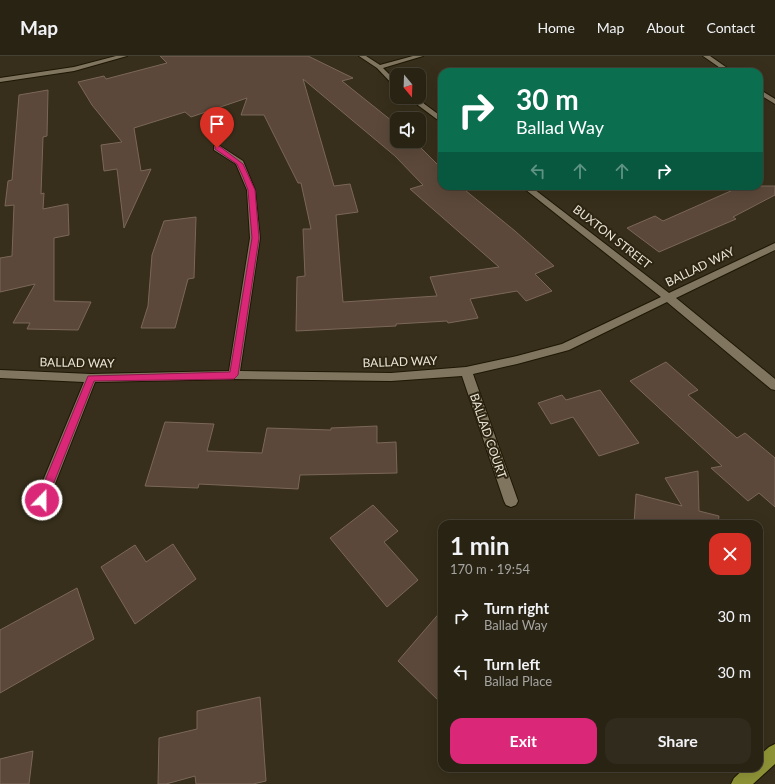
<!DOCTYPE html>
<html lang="en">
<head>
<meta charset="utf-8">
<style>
  body { margin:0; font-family:Lato,sans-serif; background:#312b1d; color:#f1f3f6; height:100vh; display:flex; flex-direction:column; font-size:15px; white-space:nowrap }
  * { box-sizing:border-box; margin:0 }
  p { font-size:13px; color:#a5a4a0 }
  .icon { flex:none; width:22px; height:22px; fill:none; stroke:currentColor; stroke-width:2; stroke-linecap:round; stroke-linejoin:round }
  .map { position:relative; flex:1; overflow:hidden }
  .side { position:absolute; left:438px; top:464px; width:325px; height:252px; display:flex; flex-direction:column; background:#292314; border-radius:12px; box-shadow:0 4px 16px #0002,0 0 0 1px #454034 }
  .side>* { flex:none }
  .banner { position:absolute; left:438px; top:12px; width:325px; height:122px; border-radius:12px; box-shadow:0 4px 16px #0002,0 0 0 1px #454034; background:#0b6e4f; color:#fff; overflow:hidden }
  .needle { width:26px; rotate:161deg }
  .buttons { position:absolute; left:390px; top:12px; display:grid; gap:8px }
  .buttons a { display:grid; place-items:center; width:36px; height:36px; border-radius:8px; background:#292314; box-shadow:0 4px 16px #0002,0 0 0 1px #454034; font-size:20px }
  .pin { position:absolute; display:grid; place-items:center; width:34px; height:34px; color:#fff; margin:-41px -17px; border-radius:50% 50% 50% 0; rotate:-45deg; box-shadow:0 0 4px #0007 }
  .pin .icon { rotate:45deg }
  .me { position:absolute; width:44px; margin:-22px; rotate:22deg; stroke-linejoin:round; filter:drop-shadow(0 0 3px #0008) }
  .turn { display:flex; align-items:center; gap:14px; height:84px; padding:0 12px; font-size:18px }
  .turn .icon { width:52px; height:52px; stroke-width:2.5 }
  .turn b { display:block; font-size:28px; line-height:34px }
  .lanes { display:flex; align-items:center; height:38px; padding:0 12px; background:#0003; justify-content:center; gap:20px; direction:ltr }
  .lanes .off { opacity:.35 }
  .round { display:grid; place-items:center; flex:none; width:42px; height:42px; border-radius:12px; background:#312b1d }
  .summary { display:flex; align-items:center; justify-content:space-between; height:68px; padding:0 12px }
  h1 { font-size:24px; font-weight:700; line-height:30px }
  .primary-button { display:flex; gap:8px; margin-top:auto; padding:8px 12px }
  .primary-button a { flex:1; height:46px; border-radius:12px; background:#db2777; color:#fff; font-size:16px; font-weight:700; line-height:46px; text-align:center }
  .primary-button a+a { background:#312b1d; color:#f1f3f6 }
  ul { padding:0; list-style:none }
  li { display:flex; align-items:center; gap:12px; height:56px; padding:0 12px }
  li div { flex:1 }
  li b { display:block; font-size:15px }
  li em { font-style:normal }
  header { display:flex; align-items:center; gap:24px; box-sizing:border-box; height:56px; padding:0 20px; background:#292314; border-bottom:1px solid #454034 }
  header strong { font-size:19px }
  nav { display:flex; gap:22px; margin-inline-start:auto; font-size:14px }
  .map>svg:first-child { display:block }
  .building { fill:#5b483a; stroke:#7b6758; fill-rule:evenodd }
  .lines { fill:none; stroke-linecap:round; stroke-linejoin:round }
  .minor-casing { stroke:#1e1704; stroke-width:2 }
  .major-casing { stroke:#1e1704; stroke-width:2 }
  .minor { fill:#807660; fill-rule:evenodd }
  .major { fill:#909437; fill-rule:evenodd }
  .route { fill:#db2777; stroke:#8e194d }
  .labels { text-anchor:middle; stroke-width:4; stroke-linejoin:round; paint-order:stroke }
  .street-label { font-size:12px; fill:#ece6da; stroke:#2d2511 }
</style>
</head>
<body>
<header>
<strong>Map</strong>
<nav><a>Home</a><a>Map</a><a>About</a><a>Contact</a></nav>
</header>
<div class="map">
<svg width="775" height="728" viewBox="0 0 775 728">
  <rect width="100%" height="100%" fill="#372f1b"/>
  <path class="building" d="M160,0H308L353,22L342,25L397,69V85H414L442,113V130H460L515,175L554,210L535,218L552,235L526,245L517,235L470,243L478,262L448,267L447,265L396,268V270L296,275L297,221L305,220L303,173H311L301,127H298L264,59H241L247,42L191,61L185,56L134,72L141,115L151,113L124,172L117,113L104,115L101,89L122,86L92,49L78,26L104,20L106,23L167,7ZM303,23L395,100L423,129L410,133L499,211L430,221L437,240L343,246L336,159L358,156L350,128L334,130Z
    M48,34L47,80L43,81L41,138L44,137L43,153L68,148L69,179L54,182V245L91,246L78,274L27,273L30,267H13L35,228L0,236V202L12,200L14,149L5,150L8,125L12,124L19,39Z
    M742,130H775V139L733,161L736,163L659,196L627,172L655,160L663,165Z
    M196,161L194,222L188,223L175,272H141L148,250L152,199L164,165Z
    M666,306L698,334L688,339L737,382L745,377L775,402V451L759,437L748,445L711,412L722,410L630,325Z
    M600,334L639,387L599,400L573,361L551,368L538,347L562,339L566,344Z
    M165,366L214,368L207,395L262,397L267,372L331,374V372L377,370V387L396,386L397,417L300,419L298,433L199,428L198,432L145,430Z
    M698,415L699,455L719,460L718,468H634L636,438L682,450L665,422Z
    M373,449L398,475L384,486L418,524L387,551L330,482Z
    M173,488L196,523L135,568L101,511L135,489L146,506Z
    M77,532L94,583L0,637V574Z
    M442,554V648L398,605Z
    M260,641L266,725L253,728H196L195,720L166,728H158L159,682L197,673V655Z
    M33,695L29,728H0V703Z"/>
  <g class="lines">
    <defs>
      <path id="minor" d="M116,0H127L74,15L0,26V22L74,11Z
        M359,0H366L380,9L413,0H423L383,12L397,26V32L395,31L377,12Z
        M703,0H710L733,16H726Z
        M759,33L775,43V48L759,38Z
        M407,41H415L442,61V67Z
        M214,90H220L243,105L255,134L260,182L240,315L391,317L466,311L517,300L562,288L661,241L521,130H530L669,237L775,187V194L676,242L775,323V334L771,333L667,246L569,294L517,308L473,318L518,445L516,449L511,451L506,449L504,445L462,320L391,325L234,323L95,326L47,448L42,450L37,448L35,444L84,326L0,322V314L91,318L229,315L250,182L247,134L236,108L214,94Z"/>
      <path id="major" d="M775,688V708L753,728H731L734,722L745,712H759V700L769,691Z"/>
    </defs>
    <use href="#minor" class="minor-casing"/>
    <use href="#major" class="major-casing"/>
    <use href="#minor" class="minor"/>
    <use href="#major" class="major"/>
  </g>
  <path class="route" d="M215,90H219L243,108L255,134L259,182L238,319L234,323L94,325L47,444L46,447L42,448L38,447L37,444L88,320L230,316L252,182L248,134L243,121L237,108L215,93Z"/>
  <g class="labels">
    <g class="street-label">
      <text transform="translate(612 181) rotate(38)" y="4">BUXTON STREET</text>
      <text transform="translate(700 211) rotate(-26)" y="4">BALLAD WAY</text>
      <text transform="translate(400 306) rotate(-2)" y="4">BALLAD WAY</text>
      <text transform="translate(77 307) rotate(1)" y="4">BALLAD WAY</text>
      <text transform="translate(488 380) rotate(71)" y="4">BALLAD COURT</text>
    </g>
  </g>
</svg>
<div class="buttons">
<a><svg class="needle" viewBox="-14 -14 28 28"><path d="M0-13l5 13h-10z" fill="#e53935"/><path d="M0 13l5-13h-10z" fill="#a5a4a0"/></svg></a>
<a><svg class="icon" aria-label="sound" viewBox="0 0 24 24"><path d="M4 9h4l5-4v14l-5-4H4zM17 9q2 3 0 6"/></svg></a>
</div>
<div class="pin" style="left:217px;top:92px;background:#d93025"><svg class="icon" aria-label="arrive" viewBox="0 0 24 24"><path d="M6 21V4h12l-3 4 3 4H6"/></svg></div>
<svg class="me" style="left:42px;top:444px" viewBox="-20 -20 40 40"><circle r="17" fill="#db2777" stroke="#fff" stroke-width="3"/><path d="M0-11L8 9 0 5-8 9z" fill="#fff"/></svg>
<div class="banner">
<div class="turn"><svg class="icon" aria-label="right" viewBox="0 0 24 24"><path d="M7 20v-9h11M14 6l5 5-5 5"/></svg><div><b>30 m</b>Ballad Way</div></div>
<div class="lanes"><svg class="icon off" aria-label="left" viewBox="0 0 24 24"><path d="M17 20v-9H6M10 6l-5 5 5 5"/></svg><svg class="icon off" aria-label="ahead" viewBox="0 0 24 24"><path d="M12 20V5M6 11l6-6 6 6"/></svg><svg class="icon off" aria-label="ahead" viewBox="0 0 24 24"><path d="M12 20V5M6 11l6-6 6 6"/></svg><svg class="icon" aria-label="right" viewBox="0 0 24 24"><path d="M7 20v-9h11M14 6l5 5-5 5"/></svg></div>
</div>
<section class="side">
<div class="summary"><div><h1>1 min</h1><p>170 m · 19:54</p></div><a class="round" style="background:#d93025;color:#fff"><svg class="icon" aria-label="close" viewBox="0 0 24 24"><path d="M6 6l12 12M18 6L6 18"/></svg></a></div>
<ul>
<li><svg class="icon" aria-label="right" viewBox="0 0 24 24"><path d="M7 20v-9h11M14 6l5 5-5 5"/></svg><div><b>Turn right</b><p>Ballad Way</p></div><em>30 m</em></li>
<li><svg class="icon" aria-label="left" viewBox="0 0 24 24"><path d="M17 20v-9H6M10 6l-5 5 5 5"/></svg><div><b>Turn left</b><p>Ballad Place</p></div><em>30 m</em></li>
</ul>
<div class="primary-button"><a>Exit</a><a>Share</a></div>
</section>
</div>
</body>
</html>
